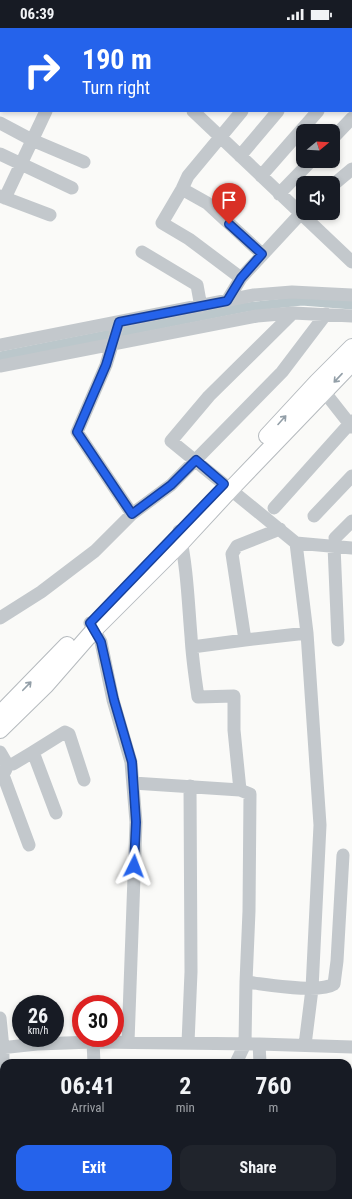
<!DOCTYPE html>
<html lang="en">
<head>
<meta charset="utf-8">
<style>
  body { margin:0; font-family:"Roboto Condensed",sans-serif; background:#20242c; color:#f1f3f6; height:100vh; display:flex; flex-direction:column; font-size:15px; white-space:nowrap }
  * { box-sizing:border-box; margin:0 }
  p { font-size:13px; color:#9ea1a6 }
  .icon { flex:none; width:22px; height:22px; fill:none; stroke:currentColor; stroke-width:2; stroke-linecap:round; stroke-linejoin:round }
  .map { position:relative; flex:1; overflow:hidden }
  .details { position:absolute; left:0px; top:1031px; width:352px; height:140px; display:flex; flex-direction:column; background:#171b24; border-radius:12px 12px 0 0; box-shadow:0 2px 6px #0003 }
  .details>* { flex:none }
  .hud { position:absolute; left:0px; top:0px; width:352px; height:84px; box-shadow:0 2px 6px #0003; background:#2563eb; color:#fff; overflow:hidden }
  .needle { width:26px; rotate:72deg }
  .tools { position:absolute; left:296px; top:96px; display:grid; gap:8px }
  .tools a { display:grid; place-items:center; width:44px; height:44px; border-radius:8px; background:#171b24; box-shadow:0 2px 6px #0003; font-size:20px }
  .speed { position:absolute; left:12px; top:967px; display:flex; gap:8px; font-size:20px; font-weight:700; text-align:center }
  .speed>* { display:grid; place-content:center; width:52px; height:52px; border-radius:50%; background:#171b24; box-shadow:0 2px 6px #0003; line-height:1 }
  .speed small { font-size:10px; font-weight:400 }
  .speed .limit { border:6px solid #d22; background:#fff; color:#111 }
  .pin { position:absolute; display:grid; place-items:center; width:34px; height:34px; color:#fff; margin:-41px -17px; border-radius:50% 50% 50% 0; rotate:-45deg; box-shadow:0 0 4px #0007 }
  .pin .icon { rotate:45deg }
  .me { position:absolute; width:44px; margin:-22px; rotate:3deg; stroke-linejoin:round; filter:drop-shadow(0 0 3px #0008) }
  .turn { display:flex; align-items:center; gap:14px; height:84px; padding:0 16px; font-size:18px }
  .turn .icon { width:52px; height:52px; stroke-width:2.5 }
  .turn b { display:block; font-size:28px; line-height:34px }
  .eta { display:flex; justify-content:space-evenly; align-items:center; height:68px; text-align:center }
  .eta b { font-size:24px; font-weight:700; line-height:28px }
  .cta { display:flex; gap:8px; margin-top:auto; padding:8px 16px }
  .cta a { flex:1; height:46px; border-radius:12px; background:#2563eb; color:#fff; font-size:16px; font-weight:700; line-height:46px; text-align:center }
  .cta a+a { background:#20242c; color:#f1f3f6 }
  .status { display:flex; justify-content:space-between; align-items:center; height:28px; padding:0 20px; background:#171b24; direction:ltr }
  .status svg { height:11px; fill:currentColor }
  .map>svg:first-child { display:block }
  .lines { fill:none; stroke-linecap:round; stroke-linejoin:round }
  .canal { stroke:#bbc7cb; stroke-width:9 }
  .major-casing { stroke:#b5babe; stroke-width:18 }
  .minor { stroke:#c3c8cc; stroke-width:13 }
  .major { stroke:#fff; stroke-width:16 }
  .oneway { stroke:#939fa8 }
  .route-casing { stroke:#184099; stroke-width:10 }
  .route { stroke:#2563eb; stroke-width:7 }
</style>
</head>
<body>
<div class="status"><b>06:39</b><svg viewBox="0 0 49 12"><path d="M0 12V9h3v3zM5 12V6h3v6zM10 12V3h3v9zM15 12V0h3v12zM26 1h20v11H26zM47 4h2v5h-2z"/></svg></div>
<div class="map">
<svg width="352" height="1171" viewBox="0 0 352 1171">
  <rect width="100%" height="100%" fill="#fafaf8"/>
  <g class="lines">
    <path class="canal" d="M0,328L247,279L302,273L352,277"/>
    <defs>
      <path id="major" d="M267,408L317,354L352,319
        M0,686L67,617
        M0,702L46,657L94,602L182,514L231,461L352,335"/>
    </defs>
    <use href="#major" class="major-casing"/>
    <path class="minor" d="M88,0L89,1
      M149,0L150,1
      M255,0L256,1
      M270,1L271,0
      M310,1L311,0
      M346,1L347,0
      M351,45L352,44
      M0,64L1,65
      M193,83L352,234
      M0,95L32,112L84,134
      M333,110L352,90
      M0,126L72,160
      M240,128L278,83
      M261,148L318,83
      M333,157L352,141
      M182,161L207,175L262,226
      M279,166L311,133
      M0,168L50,187
      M5,170L46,83
      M142,224L197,257L201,279
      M241,250L303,183
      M227,273L241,250L189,211L162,195L182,161L188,148L242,83
      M293,285L209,368L171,413L296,515L352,520
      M119,294L106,337L77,404L132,486
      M0,317L254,267L292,264L352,267
      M0,338L257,288L293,285L352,288
      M319,357L352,399
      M274,480L352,393
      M314,488L352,448
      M179,503C187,538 188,572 191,608C192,628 195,649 198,669L234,668V702L240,762L250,766L249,883L246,954L245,1016L236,1035
      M335,510L352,493
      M296,515L307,605L320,797L312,961L305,1017
      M334,518L338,612
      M0,590L41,564L95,523L132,486L171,457L282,344L326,286
      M90,595L101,614L113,672L131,734L136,794L128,1014
      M245,612L232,526L237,518L280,501
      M192,619L245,612L307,605
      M0,724L7,736H13L33,724L56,785
      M33,724L65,704L69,706L84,752
      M7,736L6,741L3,747L29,817
      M133,755L240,762
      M246,954C265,956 319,966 334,956L337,933L343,827
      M0,990L3,1020L2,1146L3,1156L4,1159
      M93,1014L94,1035
      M188,1015L191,944L190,758
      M259,1016L260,1035
      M0,1020L37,1016L93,1014L259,1016L352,1019
      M348,1151H352
      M214,1167V1171
      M265,1167V1171
      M17,1171L21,1167"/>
    <use href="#major" class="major"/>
  </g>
  <defs><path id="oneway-shaft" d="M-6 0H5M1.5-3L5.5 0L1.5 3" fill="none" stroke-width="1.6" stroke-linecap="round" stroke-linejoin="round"/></defs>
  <g class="oneway">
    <use href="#oneway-shaft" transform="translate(338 350) rotate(133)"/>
    <use href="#oneway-shaft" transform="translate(282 392) rotate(-48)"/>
    <use href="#oneway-shaft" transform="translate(27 658) rotate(-46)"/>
  </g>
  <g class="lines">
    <defs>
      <path id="route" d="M134,838L136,794L132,734L114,672L101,614L90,595L224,456L196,432L171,457L132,486L77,404L106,337L119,294L227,273L241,250L262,226L229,196"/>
    </defs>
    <use href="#route" class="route-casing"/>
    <use href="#route" class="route"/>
  </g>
</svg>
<div class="tools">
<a><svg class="needle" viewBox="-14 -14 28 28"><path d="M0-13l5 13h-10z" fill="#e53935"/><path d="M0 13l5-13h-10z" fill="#9ea1a6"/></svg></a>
<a><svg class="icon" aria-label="sound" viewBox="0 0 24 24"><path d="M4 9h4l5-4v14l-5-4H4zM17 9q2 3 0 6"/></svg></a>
</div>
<div class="speed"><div>26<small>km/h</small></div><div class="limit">30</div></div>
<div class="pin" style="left:229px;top:196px;background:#d93025"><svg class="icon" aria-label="arrive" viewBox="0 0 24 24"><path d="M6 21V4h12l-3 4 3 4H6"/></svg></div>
<svg class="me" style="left:134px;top:838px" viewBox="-20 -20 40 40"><path d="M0-17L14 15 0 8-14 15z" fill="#2563eb" stroke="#fff" stroke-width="4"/></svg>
<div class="hud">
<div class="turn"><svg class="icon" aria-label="right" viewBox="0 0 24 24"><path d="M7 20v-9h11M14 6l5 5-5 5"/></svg><div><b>190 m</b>Turn right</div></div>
</div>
<section class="details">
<div class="eta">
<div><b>06:41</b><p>Arrival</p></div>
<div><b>2</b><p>min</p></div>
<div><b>760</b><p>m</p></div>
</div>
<div class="cta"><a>Exit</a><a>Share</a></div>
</section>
</div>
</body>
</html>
